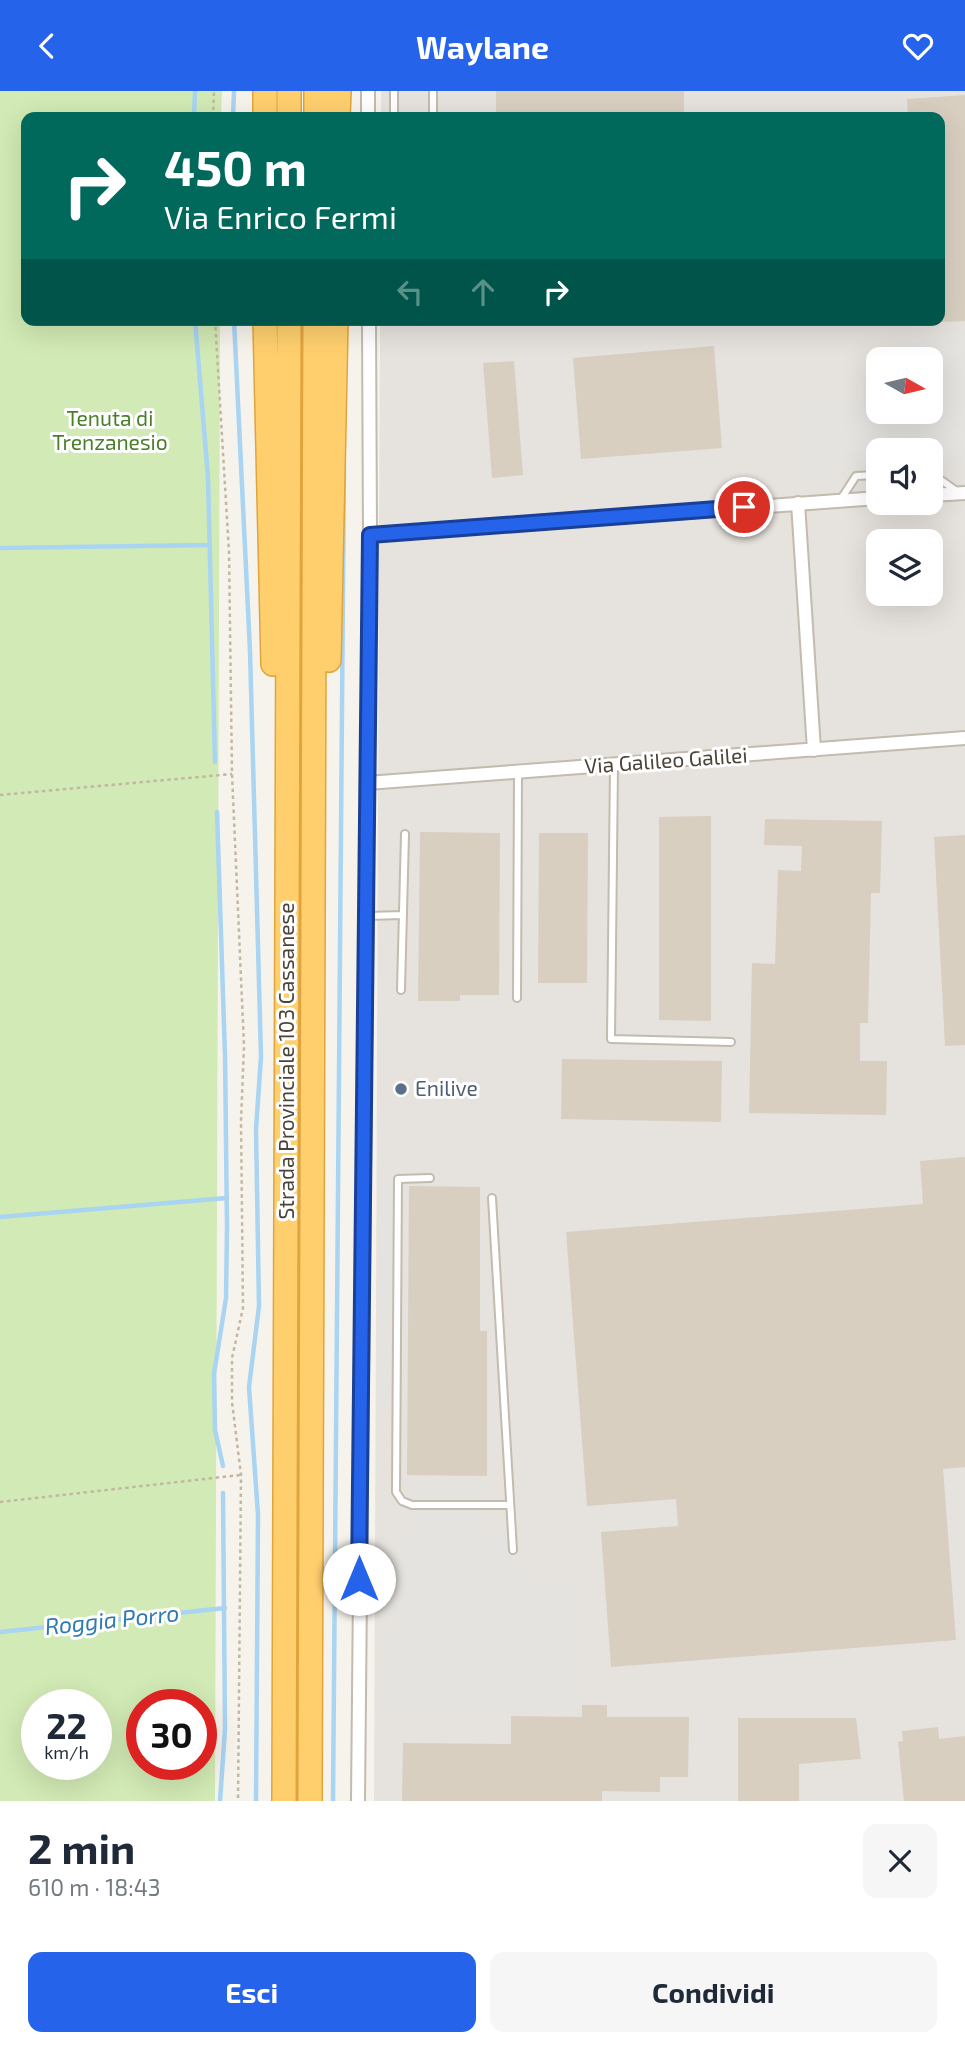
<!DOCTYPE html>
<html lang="it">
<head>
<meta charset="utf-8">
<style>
  body { margin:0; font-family:"Exo 2",sans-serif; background:#f6f6f7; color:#1f2937; height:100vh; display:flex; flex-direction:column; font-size:26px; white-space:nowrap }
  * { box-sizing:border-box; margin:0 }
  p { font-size:23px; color:#747a83 }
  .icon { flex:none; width:38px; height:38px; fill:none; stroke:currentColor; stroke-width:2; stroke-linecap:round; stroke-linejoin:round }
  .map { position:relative; height:1710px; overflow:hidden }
  .side { display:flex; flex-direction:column; background:#fff; flex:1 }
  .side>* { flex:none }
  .hud { position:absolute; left:21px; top:21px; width:924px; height:214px; border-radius:14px; box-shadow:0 7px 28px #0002; background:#00695c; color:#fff; overflow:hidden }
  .needle { width:46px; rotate:98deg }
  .fabs { position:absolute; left:866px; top:256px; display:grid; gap:14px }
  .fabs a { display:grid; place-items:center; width:77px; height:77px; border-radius:14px; background:#fff; box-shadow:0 7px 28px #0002; font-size:35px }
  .speed { position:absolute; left:21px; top:1598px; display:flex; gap:14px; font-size:35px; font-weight:700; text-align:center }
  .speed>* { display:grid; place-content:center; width:91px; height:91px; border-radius:50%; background:#fff; box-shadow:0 7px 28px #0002; line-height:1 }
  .speed small { font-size:18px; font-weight:400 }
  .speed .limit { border:10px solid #d22; background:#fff; color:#111 }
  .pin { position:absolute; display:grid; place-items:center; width:60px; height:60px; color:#fff; margin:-30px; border:4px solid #fff; border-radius:50%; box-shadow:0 2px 7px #0007 }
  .me { position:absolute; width:77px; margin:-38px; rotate:0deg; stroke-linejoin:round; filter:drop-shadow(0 0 5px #0008) }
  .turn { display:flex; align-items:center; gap:24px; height:147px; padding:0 28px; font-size:32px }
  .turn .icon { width:91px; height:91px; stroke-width:2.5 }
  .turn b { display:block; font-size:49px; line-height:60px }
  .lanes { display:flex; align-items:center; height:66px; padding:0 28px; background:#0003; justify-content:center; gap:35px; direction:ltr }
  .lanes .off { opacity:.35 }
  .round { display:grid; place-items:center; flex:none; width:74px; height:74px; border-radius:14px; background:#f6f6f7 }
  .head { display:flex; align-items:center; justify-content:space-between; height:119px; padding:0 28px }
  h1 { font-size:42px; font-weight:700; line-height:52px }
  .action { display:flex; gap:14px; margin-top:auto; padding:14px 28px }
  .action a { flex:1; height:80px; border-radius:14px; background:#2563eb; color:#fff; font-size:28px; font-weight:700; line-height:80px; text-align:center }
  .action a+a { background:#f6f6f7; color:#1f2937 }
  header { display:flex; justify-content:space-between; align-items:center; height:91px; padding:0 28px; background:#2563eb; color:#fff; font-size:32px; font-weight:700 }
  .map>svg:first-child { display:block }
  .industrial { fill:#e6e2dd; fill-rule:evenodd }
  .green { fill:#d2eab5; fill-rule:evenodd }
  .parking { fill:#e5e3e0 }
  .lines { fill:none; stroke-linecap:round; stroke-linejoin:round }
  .stream { stroke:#a9d4f2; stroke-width:4.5 }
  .building { fill:#d8cfc1 }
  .lane-casing { stroke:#c2bbae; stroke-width:10 }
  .street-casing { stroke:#c2bbae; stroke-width:16 }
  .highway-casing { stroke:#e0a43c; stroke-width:26 }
  .path { stroke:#c4b79f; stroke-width:2.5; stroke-dasharray:3.5 3.5; stroke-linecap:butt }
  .lane { stroke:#fff; stroke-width:6 }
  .street { stroke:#fff; stroke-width:12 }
  .highway { stroke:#ffcf6e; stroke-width:23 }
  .route-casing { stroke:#184099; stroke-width:18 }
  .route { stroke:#2563eb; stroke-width:12 }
  .service-dot { fill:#5c6f8a; stroke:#fff; stroke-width:2.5 }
  .labels { text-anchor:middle; stroke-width:6; stroke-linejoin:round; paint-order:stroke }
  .park-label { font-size:21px; fill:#4a7f2a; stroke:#fff }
  .street-label { font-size:21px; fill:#4b4439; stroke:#fff }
  .service-label { font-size:21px; fill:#4e5e75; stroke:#fff; text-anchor:start }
  .water-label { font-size:23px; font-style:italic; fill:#2e7ab2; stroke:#fff }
</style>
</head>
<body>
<header><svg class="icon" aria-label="back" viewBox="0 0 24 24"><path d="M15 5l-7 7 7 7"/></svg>Waylane<svg class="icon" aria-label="heart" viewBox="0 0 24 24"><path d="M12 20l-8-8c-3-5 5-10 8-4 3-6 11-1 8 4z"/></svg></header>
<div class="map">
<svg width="965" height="1710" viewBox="0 0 965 1710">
  <rect width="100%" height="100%" fill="#f6f3ec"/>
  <path class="industrial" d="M381,0H965V1710H374L380,229H940V26H381ZM878,268H931V320H878ZM878,359H931V411H878ZM878,450H931V502H878Z"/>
  <path class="green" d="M0,0H222L221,26H26V229H220L215,1710H0ZM37,1614H96V1673H37ZM142,1614H201V1673H142Z"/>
  <path class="parking" d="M965,243V373L931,375V359H878V378L797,383L793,314L878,308V320H931V268H897L896,248Z
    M382,1092H398L396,1235H380Z
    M380,1247H396V1316H380Z
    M417,1392H488L487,1423H475V1434L416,1433Z
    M397,1436L520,1440L524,1491L572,1492L582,1614L571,1618H378L386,1588V1551H392V1515H398Z"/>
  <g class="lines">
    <path class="stream" d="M194,26L195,0
      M233,26L234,0
      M195,229L208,386L215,671
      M234,229L250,560L261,966L256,1038L259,1215L249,1296L258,1424L256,1710
      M0,457L210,454
      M217,721L225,964L227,1136L226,1207L214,1283L215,1339L223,1375
      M0,1126L227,1107
      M0,1541L225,1517
      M220,1710L225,1638L223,1402
      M333,1710L344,374"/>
  </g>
  <path class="building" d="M496,0H684V26H496Z
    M965,4V230L940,231V26H908L907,8Z
    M714,255L722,357L581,368L573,267Z
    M514,270L523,384L492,387L483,272Z
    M711,725V930L659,929V726Z
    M765,728L882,730L880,802H871L868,932H860V970H887L886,1024L749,1022L752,872L775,873L778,779L801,780L802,755L764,754Z
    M420,741L500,742L499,904H460V910H418Z
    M539,742H588L587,892H538Z
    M965,744V954L945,955L934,746Z
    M562,968L722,970L721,1031L561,1028Z
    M965,1066V1376L943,1378L956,1549L611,1576L601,1441L678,1435L676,1408L587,1415L566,1141L923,1113L920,1070Z
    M409,1095L480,1096V1240H487V1385L407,1384Z
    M582,1614H607V1626H689L688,1686H660V1701L602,1700V1710H402L403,1652L511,1653V1625L582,1626Z
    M738,1627H856L861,1668L799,1673V1710H738Z
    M938,1636L939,1648L965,1645V1710H904L898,1651L903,1650L902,1640Z"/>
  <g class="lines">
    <defs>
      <path id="lane" d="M394,26V0
        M433,26V0
        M931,382L958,401
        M841,408L856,385L878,384
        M614,674L611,948L731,951
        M367,825L403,824
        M401,899L405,743
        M517,907L518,681
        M430,1087L398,1088L396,1401L402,1410L412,1414H510
        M492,1107L513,1459"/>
      <path id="street" d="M368,0V26
        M931,404L965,402
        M798,412L814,659
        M370,444L878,407
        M367,692L965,647
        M358,1710L370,444L369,229"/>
      <path id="highway" d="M265,26V0
        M289,26V0
        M316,26V0
        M338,26L339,0
        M265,229L273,573
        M329,569L336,229
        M284,1710L289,229
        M310,1710L315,229"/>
    </defs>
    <use href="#lane" class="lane-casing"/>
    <use href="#street" class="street-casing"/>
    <use href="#highway" class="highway-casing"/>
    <path class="path" d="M213,26L214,0
      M215,229L229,461L232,683L244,955L241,1030L243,1217L232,1267V1311L241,1384L238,1710
      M0,704L232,683
      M0,1411L240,1384"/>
    <use href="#lane" class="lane"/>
    <use href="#street" class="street"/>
    <use href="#highway" class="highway"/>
  </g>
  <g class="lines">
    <defs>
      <path id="route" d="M359,1488L370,444L744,416"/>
    </defs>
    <use href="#route" class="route-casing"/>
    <use href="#route" class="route"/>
  </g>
  <circle class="service-dot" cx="401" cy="998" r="7"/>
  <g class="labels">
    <g class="park-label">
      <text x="110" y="335">Tenuta di<tspan x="110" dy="24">Trenzanesio</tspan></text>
    </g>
    <g class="street-label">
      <text transform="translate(666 670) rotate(-4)" y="7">Via Galileo Galilei</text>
      <text transform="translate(287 970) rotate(-90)" y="7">Strada Provinciale 103 Cassanese</text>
    </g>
    <g class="service-label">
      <text x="415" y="1005">Enilive</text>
    </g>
    <g class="water-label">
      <text transform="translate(112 1529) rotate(-6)" y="8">Roggia Porro</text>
    </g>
  </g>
</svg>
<div class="fabs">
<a><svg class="needle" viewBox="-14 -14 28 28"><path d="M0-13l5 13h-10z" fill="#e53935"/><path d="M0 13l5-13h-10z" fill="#747a83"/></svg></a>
<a><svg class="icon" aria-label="sound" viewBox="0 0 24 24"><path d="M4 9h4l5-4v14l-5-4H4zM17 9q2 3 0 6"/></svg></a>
<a><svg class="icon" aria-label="layers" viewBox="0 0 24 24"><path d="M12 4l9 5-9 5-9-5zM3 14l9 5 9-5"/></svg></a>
</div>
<div class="speed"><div>22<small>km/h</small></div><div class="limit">30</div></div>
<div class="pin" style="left:744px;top:416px;background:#d93025"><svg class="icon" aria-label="arrive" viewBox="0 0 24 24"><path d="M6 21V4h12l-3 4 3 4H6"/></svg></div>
<svg class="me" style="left:359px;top:1488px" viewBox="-20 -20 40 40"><circle r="19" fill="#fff"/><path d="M0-13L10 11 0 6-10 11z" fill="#2563eb"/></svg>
<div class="hud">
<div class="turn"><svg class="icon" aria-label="right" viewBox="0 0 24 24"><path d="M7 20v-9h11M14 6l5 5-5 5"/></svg><div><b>450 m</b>Via Enrico Fermi</div></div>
<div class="lanes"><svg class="icon off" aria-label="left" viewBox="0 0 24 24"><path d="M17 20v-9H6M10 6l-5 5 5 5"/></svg><svg class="icon off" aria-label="ahead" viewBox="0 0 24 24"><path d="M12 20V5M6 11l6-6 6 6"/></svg><svg class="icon" aria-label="right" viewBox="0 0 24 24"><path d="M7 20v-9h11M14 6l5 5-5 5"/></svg></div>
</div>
</div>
<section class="side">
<div class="head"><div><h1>2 min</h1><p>610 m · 18:43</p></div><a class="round"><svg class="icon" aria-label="close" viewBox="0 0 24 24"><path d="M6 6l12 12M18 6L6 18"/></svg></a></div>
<div class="action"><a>Esci</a><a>Condividi</a></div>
</section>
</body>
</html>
